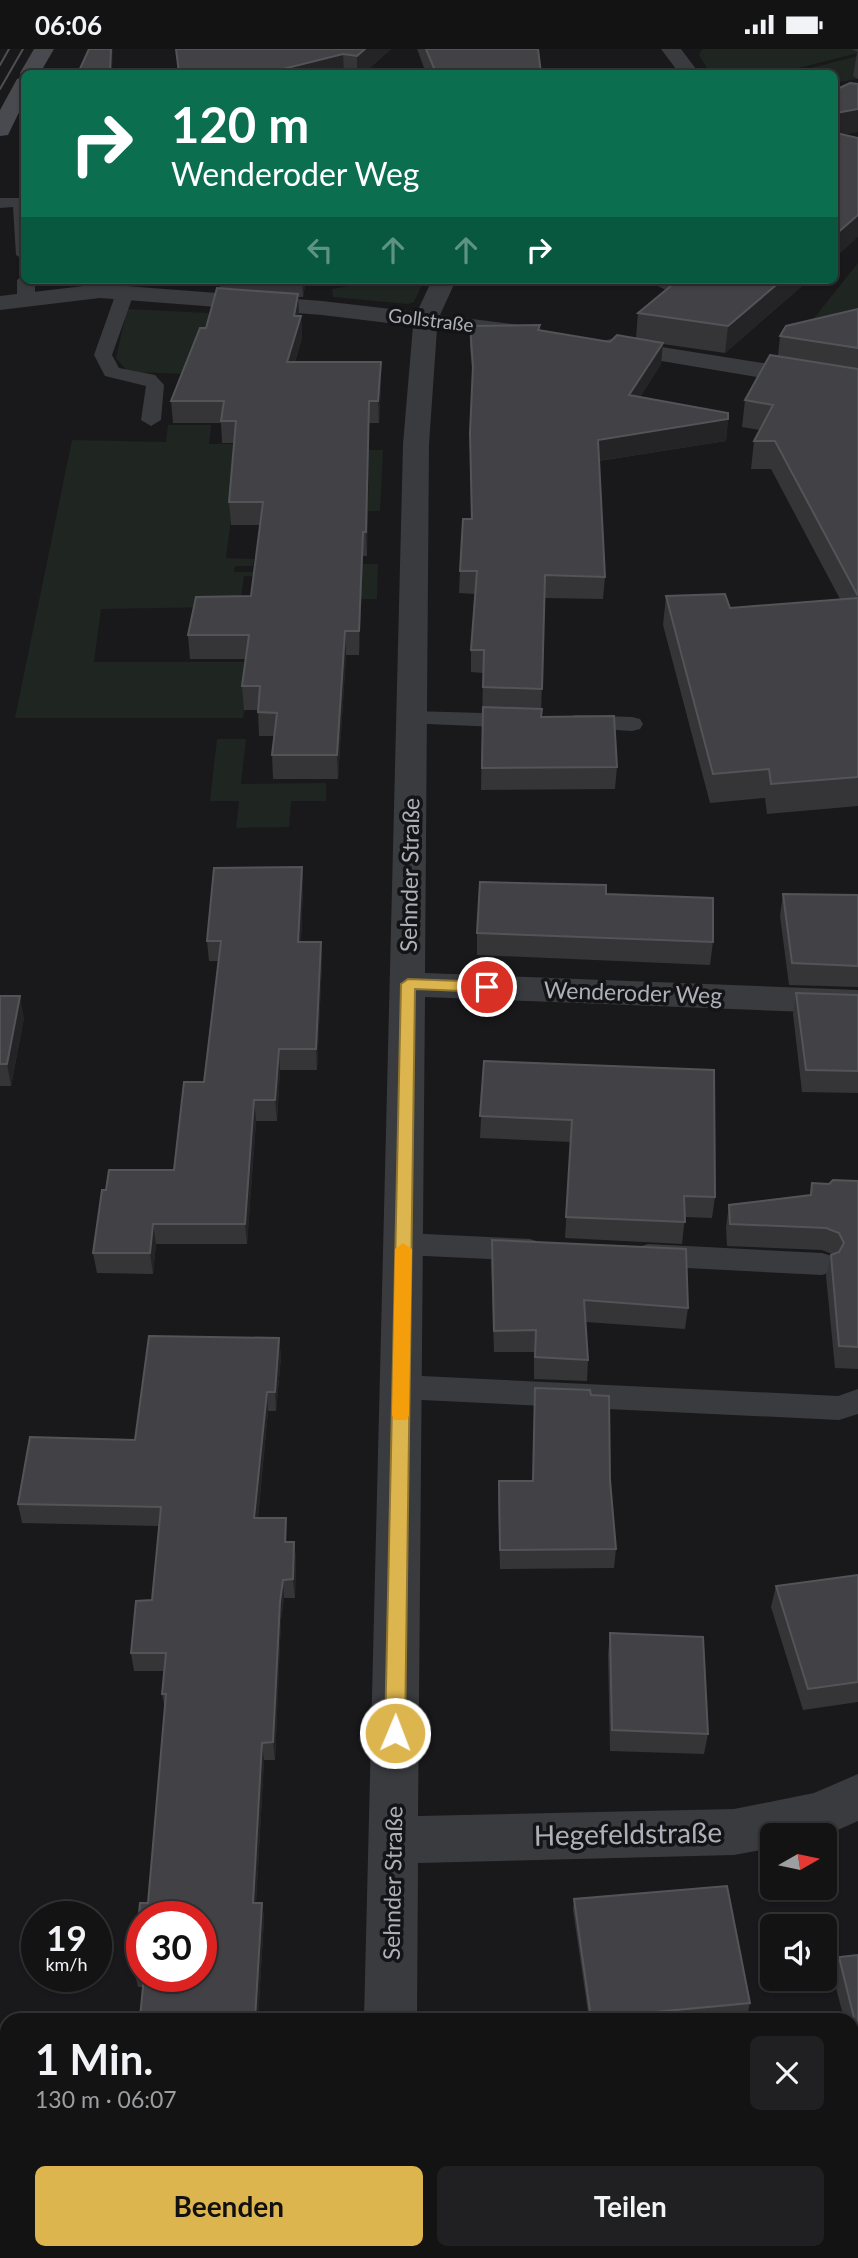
<!DOCTYPE html>
<html lang="de">
<head>
<meta charset="utf-8">
<style>
  body { margin:0; font-family:Lato,sans-serif; background:#202022; color:#f1f3f6; height:100vh; display:flex; flex-direction:column; font-size:26px; white-space:nowrap }
  * { box-sizing:border-box; margin:0 }
  p { font-size:23px; color:#9d9ea0 }
  .icon { flex:none; width:38px; height:38px; fill:none; stroke:currentColor; stroke-width:2; stroke-linecap:round; stroke-linejoin:round }
  .map { position:relative; flex:1; overflow:hidden }
  .panel { position:absolute; left:0px; top:1964px; width:859px; height:247px; display:flex; flex-direction:column; background:#131314; border-radius:21px 21px 0 0; box-shadow:0 2px 5px #0004,0 0 0 2px #323234 }
  .panel>* { flex:none }
  .banner { position:absolute; left:21px; top:21px; width:817px; height:214px; border-radius:10px; box-shadow:0 2px 5px #0004,0 0 0 2px #323234; background:#0b6e4f; color:#fff; overflow:hidden }
  .needle { width:46px; rotate:81deg }
  .buttons { position:absolute; left:760px; top:1774px; display:grid; gap:14px }
  .buttons a { display:grid; place-items:center; width:77px; height:77px; border-radius:10px; background:#131314; box-shadow:0 2px 5px #0004,0 0 0 2px #323234; font-size:35px }
  .speed { position:absolute; left:21px; top:1852px; display:flex; gap:14px; font-size:35px; font-weight:700; text-align:center }
  .speed>* { display:grid; place-content:center; width:91px; height:91px; border-radius:50%; background:#131314; box-shadow:0 2px 5px #0004,0 0 0 2px #323234; line-height:1 }
  .speed small { font-size:18px; font-weight:400 }
  .speed .limit { border:10px solid #d22; background:#fff; color:#111 }
  .pin { position:absolute; display:grid; place-items:center; width:60px; height:60px; color:#fff; margin:-30px; border:4px solid #fff; border-radius:50%; box-shadow:0 2px 7px #0007 }
  .me { position:absolute; width:77px; margin:-38px; rotate:1deg; stroke-linejoin:round; filter:drop-shadow(0 0 5px #0008) }
  .turn { display:flex; align-items:center; gap:24px; height:147px; padding:0 35px; font-size:32px }
  .turn .icon { width:91px; height:91px; stroke-width:2.5 }
  .turn b { display:block; font-size:49px; line-height:60px }
  .lanes { display:flex; align-items:center; height:66px; padding:0 35px; background:#0003; justify-content:center; gap:35px; direction:ltr }
  .lanes .off { opacity:.35 }
  .round { display:grid; place-items:center; flex:none; width:74px; height:74px; border-radius:10px; background:#202022 }
  .headline { display:flex; align-items:center; justify-content:space-between; height:119px; padding:0 35px }
  h1 { font-size:42px; font-weight:700; line-height:52px }
  .button { display:flex; gap:14px; margin-top:auto; padding:14px 35px }
  .button a { flex:1; height:80px; border-radius:10px; background:#ddb54e; color:#111; font-size:28px; font-weight:700; line-height:80px; text-align:center }
  .button a+a { background:#202022; color:#f1f3f6 }
  .status { display:flex; justify-content:space-between; align-items:center; height:49px; padding:0 35px; background:#131314; direction:ltr }
  .status svg { height:19px; fill:currentColor }
  .map>svg:first-child { display:block }
  .green { fill:#1f2520 }
  .lines { fill:none; stroke-linecap:round; stroke-linejoin:round }
  .service { fill:#3a3b3f; fill-rule:evenodd }
  .minor { fill:#3a3b3f; fill-rule:evenodd }
  .secondary { fill:#484a4f; fill-rule:evenodd }
  .tram { stroke:#4e4f54; stroke-width:2 }
  .wall { fill:#353538; fill-rule:evenodd }
  .shaded-wall { fill:#242426 }
  .building { fill:#424246; stroke:#535458; stroke-width:2 }
  .route { fill:#ddb54e; stroke:#907633; stroke-width:2 }
  .slow { fill:#f59e0b }
  .labels { text-anchor:middle; stroke-width:7; stroke-linejoin:round; paint-order:stroke }
  .far-street-label { font-size:19px; fill:#adb0b9; stroke:#141416 }
  .street-label { font-size:23px; fill:#adb0b9; stroke:#141416 }
  .near-street-label { font-size:28px; fill:#adb0b9; stroke:#141416 }
</style>
</head>
<body>
<div class="status"><b>06:06</b><svg viewBox="0 0 49 12"><path d="M0 12V9h3v3zM5 12V6h3v6zM10 12V3h3v9zM15 12V0h3v12zM26 1h20v11H26zM47 4h2v5h-2z"/></svg></div>
<div class="map">
<svg width="858" height="2209" viewBox="0 0 858 2209">
  <rect width="100%" height="100%" fill="#19191b"/>
  <path class="green" d="M702,0H858V4L779,24H710L699,6Z
    M858,7L857,30L835,34V24H791Z
    M858,214V269L803,283Z
    M380,231H424L414,253L408,255L333,248L332,240Z
    M127,260L229,265L192,325L128,323L116,309Z
    M168,376H211L209,395H239L298,451H368L369,401H383L380,462H232L226,509L254,510L253,517H235L234,523H256L255,527H244L241,549L316,550L319,515H378L377,550H318L220,558L101,560L94,613H280L248,645L243,669H15L72,391L166,393Z
    M217,690H246L241,735L326,734V752H291L289,778L236,779L239,752H210Z
    M0,2059L7,2076V2203H61L63,2209H0Z"/>
  <g class="lines">
    <path class="service" d="M0,149H24V211L16,206L13,158L0,159Z
      M24,226V231H35V250L26,255L17,250V231Z
      M125,239L134,244L112,306L119,319L155,326L164,336L161,371L151,377L141,371L146,337L105,327L94,306L116,244Z
      M412,662L521,665L529,667L532,672L529,677L521,679L404,674L401,669L404,664Z
      M576,666L632,668L640,670L643,675L640,680L632,682L568,678L565,673L568,668Z
      M404,1184L530,1190L540,1193L545,1201L540,1209L530,1212L404,1206L394,1203L389,1195L394,1187Z
      M648,1195L822,1204L832,1207L837,1215L832,1223L822,1226L648,1217L638,1214L633,1206L638,1198Z
      M401,1326L838,1347L858,1340V1365L839,1371L401,1350L390,1347L386,1338L390,1329Z"/>
    <path class="minor" d="M661,0H681L699,24H679Z
      M432,231H456L440,266L528,277L537,279L540,284L537,289L528,291L437,280L429,395L425,924L858,941V965L425,948L418,1767L734,1760L814,1744L858,1725V1772L824,1787H772V1799L734,1806L418,1814L417,1970H364L403,395L413,277L322,266L100,249L0,261V247L100,235L322,252L417,263Z
      M611,290L858,329V345L602,302L599,297L602,292Z
      M357,2203H415V2209H357Z"/>
    <path class="secondary" d="M34,0H54L40,24H24V53L8,86L0,87V61L17,30L23,28L20,24Z"/>
    <path class="tram" d="M0,16L9,0
      M0,40L23,0"/>
  </g>
  <path class="wall" d="M176,0H391L364,24H178Z
    M417,0H538L541,24H426Z
    M852,0H858V30L853,27L857,4L858,3Z
    M219,231H306L303,248H298L299,267H301L302,289L295,313H381V335L379,374H369L367,507H363L359,606H346L338,730H273L272,706L274,687H259L258,661H244L242,637L246,610H190L188,586L251,547L260,476H231L229,453L234,394H222L221,374H173L171,352L206,279L220,239Z
    M645,231H809L725,304L663,295L661,315L640,348L728,370L726,392L599,412L605,528L603,550L544,549L541,668L617,718L615,740L481,741L483,624L471,623V601L476,545L459,544L460,522L471,470L470,406L473,333L470,298V277L540,276V281L610,293L636,289L638,264L666,241Z
    M858,260V757L767,765L765,749L710,754L663,576L666,547L730,559L840,550L771,420H751L754,392L760,381L742,378L745,351L778,307L780,287Z
    M302,818L303,839L301,893H321L322,913L317,1021H280L277,1072H256L247,1195H156L153,1225L97,1224L93,1204L106,1141L174,1121L204,1033L218,912H209L207,892Z
    M606,845L713,893L710,916L477,906V884Z
    M783,845L858,846V938L789,936L780,867Z
    M796,944L858,946V1044L802,1043L793,965Z
    M0,947L24,969L11,1037H0Z
    M484,1012L715,1148L712,1169L685,1168L682,1195L565,1189L571,1093L480,1089Z
    M858,1132V1320L835,1319L826,1227L831,1206L832,1205L822,1201L727,1197L726,1178L729,1156L810,1146L812,1134L829,1135Z
    M492,1191L688,1259L685,1280L586,1273L588,1311L587,1332L534,1330V1303H494L491,1213Z
    M149,1287L279,1289L281,1308L276,1362H268L258,1469H286L287,1493H294L296,1511L295,1549H284L281,1571L275,1711H264L256,1854H262L264,1870L258,1970H140V1969L143,1938H138L134,1921L140,1854H148L165,1661L162,1645L164,1622H134L131,1604L136,1552L152,1551L159,1477L22,1474L18,1455L30,1388L135,1391ZM142,1867H201V1927H142Z
    M535,1339L591,1346L610,1431L616,1500L614,1519L500,1520L498,1452L499,1432H533Z
    M858,1526V1653L803,1661L771,1558L776,1537Z
    M610,1584L708,1685L704,1705L610,1702L608,1605Z
    M574,1850L750,1954L748,1963L677,1970H589L573,1861Z
    M858,1906V2029L852,2005V1970H844L833,1927L839,1908Z"/>
  <path class="shaded-wall" d="M111,0H113L112,24H110Z
    M365,0H391L364,24H357V7Z
    M343,5L344,24H271V23Z
    M858,60V83L835,88L836,64Z
    M858,166V188L835,209V186Z
    M302,231H306L303,248Z
    M782,231H809L725,304L728,277Z
    M298,245L299,267H301L302,289L288,335L287,313Z
    M663,294L661,315L627,368L629,346Z
    M381,313V335L379,374L378,352Z
    M369,352V374L367,507L366,483Z
    M728,370L726,392L597,412L598,391Z
    M363,483V507L359,606V582Z
    M345,582L346,606L338,730L337,706Z
    M302,818L303,839L300,913L298,893Z
    M321,893L322,913L317,1021L316,1000Z
    M20,947L24,969L11,1037L7,1015Z
    M279,1000L280,1021L277,1072L275,1051Z
    M254,1051L256,1072L247,1195L245,1175Z
    M153,1175L156,1195L153,1225L150,1204Z
    M279,1289L281,1308L276,1362L275,1343Z
    M267,1343L268,1362L256,1488L254,1469Z
    M286,1469L287,1488L286,1511L285,1493Z
    M294,1493L296,1511L295,1549L293,1530Z
    M283,1531L284,1549L281,1571L275,1711L273,1693L280,1553Z
    M262,1694L264,1711L255,1870L253,1854Z
    M262,1854L264,1870L258,1970H255Z"/>
  <path class="building" d="M89,0H111L110,24H78Z
    M176,0H365L357,7L343,5L271,23V24H179Z
    M426,0H538L541,24H436Z
    M850,34L858,35V60L836,64V84L858,89V166L835,186V41Z
    M678,231H782L728,277L638,264Z
    M217,239L298,245L294,267H301L287,313H381L378,352H369L366,483H363L359,582H345L337,706H272L277,664L258,663L260,637H242L249,586H188L196,548L251,547L263,453H229L236,372H221L224,352H171L200,279H206Z
    M858,260V299L780,287L786,277Z
    M540,276L538,281L610,293L617,286L663,294L629,346L728,364V370L598,391L605,528L545,526L542,640L483,638L484,601H471L477,522H460L463,470H472L470,384L473,317L470,277Z
    M770,306L858,320V547L775,392H754L773,356L745,351Z
    M725,545L730,559L858,549V728L771,735L769,720L713,725L666,547Z
    M483,658L542,660L541,668L614,667L617,718L482,719Z
    M302,818L298,893H321L316,1000H279L275,1051H254L245,1175H153L150,1204H93L102,1141H106L109,1121H174L184,1033H204L221,892H207L214,819Z
    M480,833L606,836V845L713,849V893L477,884Z
    M783,845L858,846V917L792,914Z
    M796,944L858,946V1022L806,1021Z
    M0,947H20L7,1015H0Z
    M484,1012L714,1021L715,1148L684,1147L685,1173L566,1168L572,1071L480,1067Z
    M833,1131L858,1132V1298L839,1297L831,1206L839,1203L844,1194L839,1184L826,1179L730,1175L729,1156L811,1146L812,1134L829,1135Z
    M492,1191L686,1200L688,1259L584,1251L588,1311L535,1308L536,1281L494,1282Z
    M149,1287L279,1289L275,1343H267L254,1469H286L285,1493H294L293,1530L283,1531L280,1553L273,1693L262,1694L253,1854H262L255,1970H184V1969H140L144,1927H201V1867H142V1922L134,1921L140,1854H148L166,1645H162L166,1604H131L136,1552L152,1551L161,1458L18,1455L30,1388L135,1391Z
    M535,1339L590,1341L591,1346L609,1347L610,1431L616,1500L500,1501L499,1432H533Z
    M858,1526V1633L808,1640L776,1537Z
    M610,1584L703,1588L708,1685L612,1681Z
    M727,1837L750,1954L591,1969L574,1850Z
    M858,1906V1985L839,1908Z
    M136,2203H247V2209H135Z"/>
  <path class="route" d="M408,930L487,933L495,938L487,943L415,940L405,1684L402,1691L395,1693L388,1691L385,1684L401,935Z"/>
  <path class="slow" d="M403,1194L412,1200L409,1366L407,1371H394L392,1366L395,1200Z"/>
  <g class="labels">
    <g class="far-street-label">
      <text transform="translate(431 271) rotate(7)" y="7">Gollstraße</text>
    </g>
    <g class="street-label">
      <text transform="translate(410 826) rotate(-89)" y="8">Sehnder Straße</text>
      <text transform="translate(633 944) rotate(2)" y="8">Wenderoder Weg</text>
      <text transform="translate(393 1834) rotate(-89)" y="8">Sehnder Straße</text>
    </g>
    <g class="near-street-label">
      <text transform="translate(628 1785) rotate(-1)" y="10">Hegefeldstraße</text>
    </g>
  </g>
</svg>
<div class="buttons">
<a><svg class="needle" viewBox="-14 -14 28 28"><path d="M0-13l5 13h-10z" fill="#e53935"/><path d="M0 13l5-13h-10z" fill="#9d9ea0"/></svg></a>
<a><svg class="icon" aria-label="sound" viewBox="0 0 24 24"><path d="M4 9h4l5-4v14l-5-4H4zM17 9q2 3 0 6"/></svg></a>
</div>
<div class="speed"><div>19<small>km/h</small></div><div class="limit">30</div></div>
<div class="pin" style="left:487px;top:938px;background:#d93025"><svg class="icon" aria-label="arrive" viewBox="0 0 24 24"><path d="M6 21V4h12l-3 4 3 4H6"/></svg></div>
<svg class="me" style="left:395px;top:1684px" viewBox="-20 -20 40 40"><circle r="17" fill="#ddb54e" stroke="#fff" stroke-width="3"/><path d="M0-11L8 9 0 5-8 9z" fill="#fff"/></svg>
<div class="banner">
<div class="turn"><svg class="icon" aria-label="right" viewBox="0 0 24 24"><path d="M7 20v-9h11M14 6l5 5-5 5"/></svg><div><b>120 m</b>Wenderoder Weg</div></div>
<div class="lanes"><svg class="icon off" aria-label="left" viewBox="0 0 24 24"><path d="M17 20v-9H6M10 6l-5 5 5 5"/></svg><svg class="icon off" aria-label="ahead" viewBox="0 0 24 24"><path d="M12 20V5M6 11l6-6 6 6"/></svg><svg class="icon off" aria-label="ahead" viewBox="0 0 24 24"><path d="M12 20V5M6 11l6-6 6 6"/></svg><svg class="icon" aria-label="right" viewBox="0 0 24 24"><path d="M7 20v-9h11M14 6l5 5-5 5"/></svg></div>
</div>
<section class="panel">
<div class="headline"><div><h1>1 Min.</h1><p>130 m · 06:07</p></div><a class="round"><svg class="icon" aria-label="close" viewBox="0 0 24 24"><path d="M6 6l12 12M18 6L6 18"/></svg></a></div>
<div class="button"><a>Beenden</a><a>Teilen</a></div>
</section>
</div>
</body>
</html>
